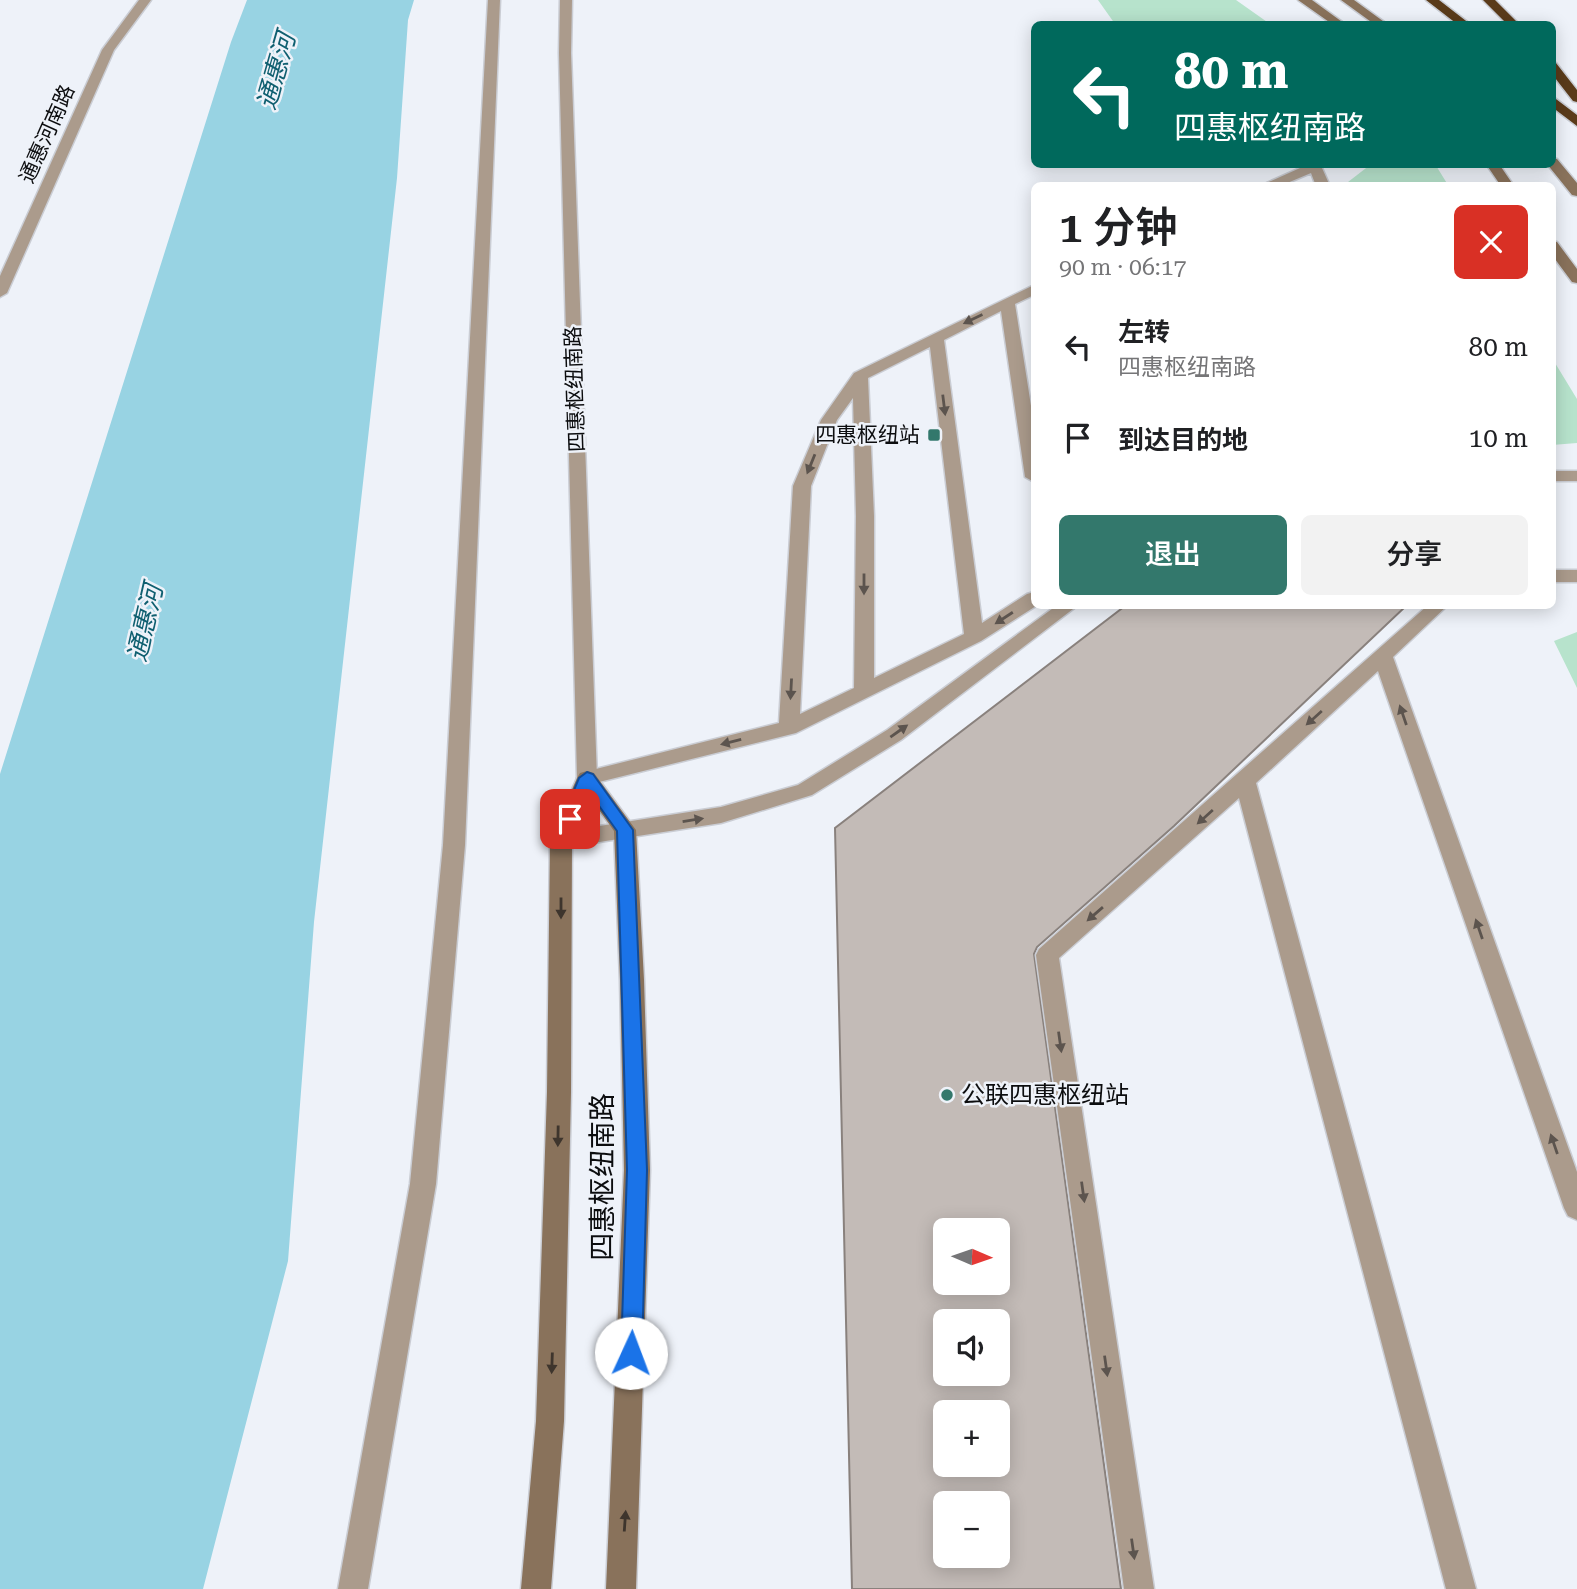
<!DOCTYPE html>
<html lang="zh">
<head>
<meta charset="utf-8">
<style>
  body { margin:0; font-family:"Roboto Serif","Noto Sans SC",serif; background:#f2f2f2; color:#202124; height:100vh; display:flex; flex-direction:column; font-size:26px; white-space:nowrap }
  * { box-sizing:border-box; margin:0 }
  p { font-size:23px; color:#757577 }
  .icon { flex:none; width:38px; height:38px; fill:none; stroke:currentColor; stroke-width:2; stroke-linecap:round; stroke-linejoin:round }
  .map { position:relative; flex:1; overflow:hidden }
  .side { position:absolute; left:1031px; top:182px; width:525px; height:427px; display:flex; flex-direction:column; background:#fff; border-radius:10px; box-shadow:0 4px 18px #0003 }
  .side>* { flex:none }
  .banner { position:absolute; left:1031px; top:21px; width:525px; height:147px; border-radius:10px; box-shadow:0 4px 18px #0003; background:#00695c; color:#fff; overflow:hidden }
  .needle { width:46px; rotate:92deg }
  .tools { position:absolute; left:933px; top:1218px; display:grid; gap:14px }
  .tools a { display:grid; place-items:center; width:77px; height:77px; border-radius:10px; background:#fff; box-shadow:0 4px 18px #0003; font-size:35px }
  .pin { position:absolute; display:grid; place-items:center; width:60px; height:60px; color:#fff; margin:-30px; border-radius:14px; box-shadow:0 4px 10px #0006 }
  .me { position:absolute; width:77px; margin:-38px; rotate:2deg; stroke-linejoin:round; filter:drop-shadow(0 0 5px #0008) }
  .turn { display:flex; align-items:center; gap:24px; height:147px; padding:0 28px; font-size:32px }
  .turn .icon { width:91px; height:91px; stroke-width:2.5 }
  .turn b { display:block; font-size:49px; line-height:60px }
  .round { display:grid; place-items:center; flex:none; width:74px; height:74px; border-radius:10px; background:#f2f2f2 }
  .summary { display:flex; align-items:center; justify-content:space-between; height:119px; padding:0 28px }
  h1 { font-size:42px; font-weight:600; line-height:52px }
  .action { display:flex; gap:14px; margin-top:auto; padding:14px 28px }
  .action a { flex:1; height:80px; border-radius:10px; background:#33786c; color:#fff; font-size:28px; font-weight:600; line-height:80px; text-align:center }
  .action a+a { background:#f2f2f2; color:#202124 }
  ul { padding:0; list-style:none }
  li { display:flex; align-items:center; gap:21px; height:91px; padding:0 28px }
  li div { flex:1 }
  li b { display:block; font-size:26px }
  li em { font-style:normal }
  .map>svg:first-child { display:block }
  .green { fill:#b7e3cc }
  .water { fill:#98d3e3 }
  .building { fill:#c3bbb7; stroke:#89817d; stroke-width:2; fill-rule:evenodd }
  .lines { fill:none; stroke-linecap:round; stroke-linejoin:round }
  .lane-casing { stroke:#cacdd4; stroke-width:3 }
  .street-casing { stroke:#cacdd4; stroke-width:3 }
  .secondary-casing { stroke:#cacdd4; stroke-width:3 }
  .highway-casing { stroke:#cacdd4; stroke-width:3 }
  .lane { fill:#ab9b8c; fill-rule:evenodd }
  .street { fill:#ab9b8c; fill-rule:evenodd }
  .secondary { fill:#89725b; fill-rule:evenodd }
  .highway { fill:#5a3b1a; fill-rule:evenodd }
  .oneway { fill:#5c544e }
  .oneway2 { fill:#3e352d }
  .route { fill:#1a73e8; stroke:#114b97; stroke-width:2 }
  .poi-dot { fill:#33786c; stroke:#eef2f9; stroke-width:2.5 }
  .labels { text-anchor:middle; stroke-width:5; stroke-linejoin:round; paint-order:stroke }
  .far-street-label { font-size:21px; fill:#0c0d0f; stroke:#eef2f9 }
  .far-poi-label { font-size:21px; fill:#0c0d0f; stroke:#eef2f9; text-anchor:end }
  .poi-label { font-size:24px; fill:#0c0d0f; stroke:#eef2f9; text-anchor:start }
  .water-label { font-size:26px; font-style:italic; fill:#0f5f70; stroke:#eef2f9 }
  .near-street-label { font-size:28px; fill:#0c0d0f; stroke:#eef2f9 }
</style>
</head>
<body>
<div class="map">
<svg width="1577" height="1589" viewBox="0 0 1577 1589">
  <rect width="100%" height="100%" fill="#eef2f9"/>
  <path class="green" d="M1098,0H1236L1270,24H1115Z
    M1435,164L1448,185L1350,186L1348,182L1370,165Z
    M1552,358L1577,399V443L1552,445Z
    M1577,632V688L1554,641Z"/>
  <path class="water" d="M247,0H414L408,20L397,178L314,922L288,1261L203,1589H0V774L231,42Z"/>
  <path class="building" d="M1125,606H1406L1174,826L1037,947L1034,954L1121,1589H852L835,828ZM945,1230H998V1283H945ZM945,1321H998V1374H945ZM945,1412H998V1465H945ZM945,1503H998V1556H945Z"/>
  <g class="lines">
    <defs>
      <path id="lane" d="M1309,164H1325L1322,168L1330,186H1316L1311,173L1280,186H1260Z
        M1034,285V295L1015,304L1034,425V482L1025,477L1001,311L944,340L982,623L1027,594L1034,592L1036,606L981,641L796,733L587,785L580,783L577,778L580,773L779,723L793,486L821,420L854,373ZM930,347L964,634L874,678V516L868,378ZM853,398L856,516L854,688L800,714L811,486L837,420Z
        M1552,471H1577V481H1552Z
        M1552,570H1577V582H1552Z
        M1056,606H1077L901,740L812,795L721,823L561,848L553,846L550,840L553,834L561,832L721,807L798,785L887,730Z
        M1427,606H1447L1393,657L1577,1172V1220L1568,1216L1564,1208L1378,671L1256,783L1476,1589H1446L1239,798L1059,958L1154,1589H1124L1036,955L1039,949Z"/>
      <path id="street" d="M139,0H151L114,50L7,293L0,297V276L102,50Z
        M488,0H500L465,845L436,1184L368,1589H338L410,1184L443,845Z
        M560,0H572L571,53L597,778L594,783L587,785L580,783L577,778L559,53Z"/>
      <path id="secondary" d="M1298,0H1312L1345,24H1332Z
        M1341,0H1354L1387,24H1374Z
        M1552,158L1557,159L1577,183V196L1572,195L1547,164H1552Z
        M1486,164H1499L1514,186H1501Z
        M1552,241L1557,242L1577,269V283L1572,282L1552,255Z
        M587,771L594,773L636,830L644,980L650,1170L636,1589H606L624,1170L620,980L614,831L590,797L572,840L571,1092L564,1421L551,1589H521L536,1421L547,1092L550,840L577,778L580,773Z"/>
      <path id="highway" d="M1426,0H1439L1470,24H1457Z
        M1483,0H1495L1519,24H1507Z
        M1552,62L1556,63L1577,90V102L1573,101L1552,74Z
        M1552,96L1577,115V126L1552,107Z"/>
    </defs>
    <use href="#lane" class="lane-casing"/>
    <use href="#street" class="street-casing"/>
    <use href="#secondary" class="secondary-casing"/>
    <use href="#highway" class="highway-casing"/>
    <use href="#lane" class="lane"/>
    <use href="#street" class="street"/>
    <use href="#secondary" class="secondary"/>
    <use href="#highway" class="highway"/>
  </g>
  <defs><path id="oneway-solid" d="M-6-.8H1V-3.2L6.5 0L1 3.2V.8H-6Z" transform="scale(1.75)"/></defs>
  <g class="oneway">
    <use href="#oneway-solid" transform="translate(973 319) rotate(154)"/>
    <use href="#oneway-solid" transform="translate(944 405) rotate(83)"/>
    <use href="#oneway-solid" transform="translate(811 464) rotate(112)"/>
    <use href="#oneway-solid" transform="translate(864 584) rotate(90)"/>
    <use href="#oneway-solid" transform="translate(1004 618) rotate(147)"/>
    <use href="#oneway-solid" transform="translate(791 689) rotate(93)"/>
    <use href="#oneway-solid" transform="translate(1403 715) rotate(-109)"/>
    <use href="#oneway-solid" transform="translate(1314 718) rotate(138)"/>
    <use href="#oneway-solid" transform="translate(899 731) rotate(-35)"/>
    <use href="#oneway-solid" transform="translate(731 742) rotate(166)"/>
    <use href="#oneway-solid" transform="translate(1205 817) rotate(138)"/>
    <use href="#oneway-solid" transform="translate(693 820) rotate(-9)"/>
    <use href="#oneway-solid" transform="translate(1095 914) rotate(139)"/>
    <use href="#oneway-solid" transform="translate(1479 929) rotate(-109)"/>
    <use href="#oneway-solid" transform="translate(1060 1042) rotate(82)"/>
    <use href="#oneway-solid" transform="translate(1554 1144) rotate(-109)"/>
    <use href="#oneway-solid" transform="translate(1083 1192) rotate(82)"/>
    <use href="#oneway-solid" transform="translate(1106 1366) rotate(82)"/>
    <use href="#oneway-solid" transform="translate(1133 1549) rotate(82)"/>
  </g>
  <g class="oneway2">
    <use href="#oneway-solid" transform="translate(561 908) rotate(90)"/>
    <use href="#oneway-solid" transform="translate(558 1136) rotate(91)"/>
    <use href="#oneway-solid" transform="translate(552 1363) rotate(92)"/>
    <use href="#oneway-solid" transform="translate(625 1521) rotate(-86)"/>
  </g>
  <path class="route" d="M587,772L593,774L633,830L647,1170L642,1353L638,1360L631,1363L624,1360L621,1353L627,1170L617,831L589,792L575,823H564L562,819L579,778Z"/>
  <g class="poi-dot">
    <rect x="927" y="428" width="14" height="14" rx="3.5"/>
    <circle cx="947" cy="1095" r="7"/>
  </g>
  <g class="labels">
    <g class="far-street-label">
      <text transform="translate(47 134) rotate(-66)" y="7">通惠河南路</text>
      <text transform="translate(575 389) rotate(-92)" y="7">四惠枢纽南路</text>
    </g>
    <g class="far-poi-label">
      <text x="920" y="442">四惠枢纽站</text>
    </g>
    <g class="poi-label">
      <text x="961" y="1103">公联四惠枢纽站</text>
    </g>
    <g class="water-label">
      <text transform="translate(276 71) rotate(-74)" y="9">通惠河</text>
      <text transform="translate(145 623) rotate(-77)" y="9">通惠河</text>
    </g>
    <g class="near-street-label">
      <text transform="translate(602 1177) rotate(-90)" y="10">四惠枢纽南路</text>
    </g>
  </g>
</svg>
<div class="tools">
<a><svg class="needle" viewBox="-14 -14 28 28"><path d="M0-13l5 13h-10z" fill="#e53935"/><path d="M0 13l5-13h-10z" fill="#757577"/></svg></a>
<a><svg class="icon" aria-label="sound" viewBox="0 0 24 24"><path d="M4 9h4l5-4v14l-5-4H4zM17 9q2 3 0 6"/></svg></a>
<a>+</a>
<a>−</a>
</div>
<div class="pin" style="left:570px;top:819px;background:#d93025"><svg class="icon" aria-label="arrive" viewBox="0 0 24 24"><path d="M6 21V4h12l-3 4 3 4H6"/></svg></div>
<svg class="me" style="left:631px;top:1353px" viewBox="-20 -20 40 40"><circle r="19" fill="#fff"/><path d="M0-13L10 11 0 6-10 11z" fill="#1a73e8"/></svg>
<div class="banner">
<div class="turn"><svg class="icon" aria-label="left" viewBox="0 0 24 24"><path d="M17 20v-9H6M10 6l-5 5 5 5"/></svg><div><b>80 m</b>四惠枢纽南路</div></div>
</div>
<section class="side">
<div class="summary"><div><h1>1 分钟</h1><p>90 m · 06:17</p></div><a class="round" style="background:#d93025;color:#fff"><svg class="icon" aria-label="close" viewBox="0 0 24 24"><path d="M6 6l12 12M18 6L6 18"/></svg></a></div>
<ul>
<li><svg class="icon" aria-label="left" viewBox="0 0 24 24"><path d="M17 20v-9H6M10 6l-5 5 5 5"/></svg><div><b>左转</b><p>四惠枢纽南路</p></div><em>80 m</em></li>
<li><svg class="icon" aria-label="arrive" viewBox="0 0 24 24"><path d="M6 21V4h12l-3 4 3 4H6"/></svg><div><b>到达目的地</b></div><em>10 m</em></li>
</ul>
<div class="action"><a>退出</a><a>分享</a></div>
</section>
</div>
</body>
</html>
